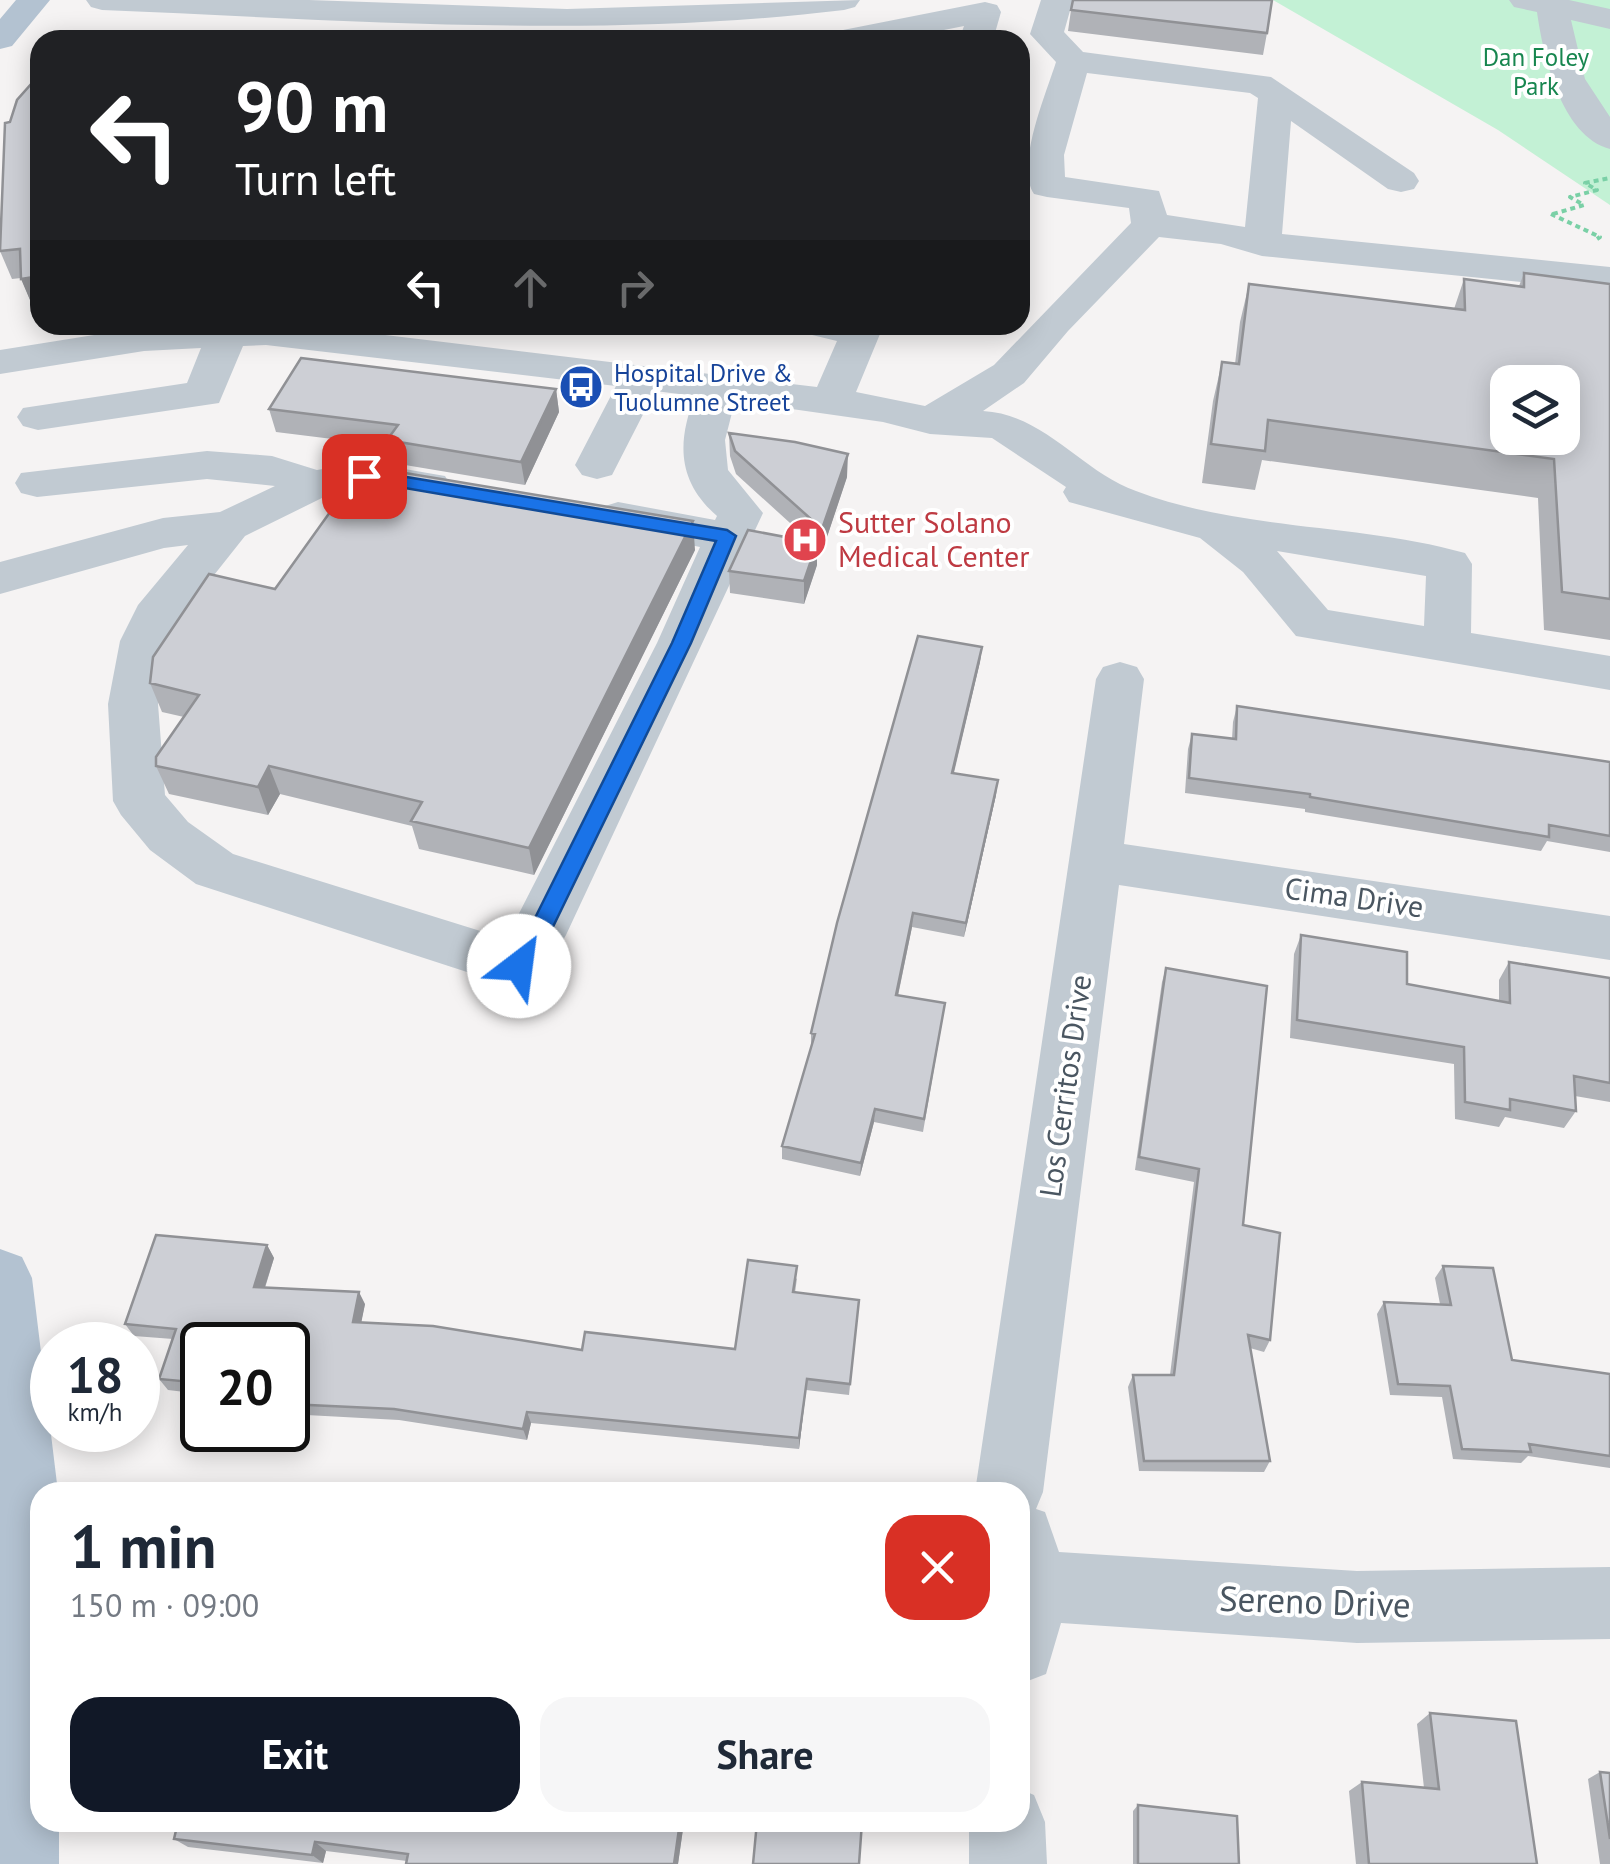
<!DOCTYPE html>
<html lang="en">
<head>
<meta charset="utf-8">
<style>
  body { margin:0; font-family:"PT Sans",sans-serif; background:#f6f6f7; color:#1f2937; height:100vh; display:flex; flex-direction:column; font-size:38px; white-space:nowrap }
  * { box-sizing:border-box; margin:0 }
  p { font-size:32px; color:#747a83 }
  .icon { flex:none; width:55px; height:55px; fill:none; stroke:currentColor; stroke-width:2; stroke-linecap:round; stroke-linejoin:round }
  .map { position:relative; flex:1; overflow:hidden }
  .details { position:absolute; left:30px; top:1482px; width:1000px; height:350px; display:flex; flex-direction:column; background:#fff; border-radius:30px; box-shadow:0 5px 25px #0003 }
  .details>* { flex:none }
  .hud { position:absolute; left:30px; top:30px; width:1000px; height:305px; border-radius:30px; box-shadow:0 5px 25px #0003; background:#202124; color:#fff; overflow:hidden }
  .tools { position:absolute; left:1490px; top:365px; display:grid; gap:20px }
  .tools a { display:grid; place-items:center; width:90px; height:90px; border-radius:20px; background:#fff; box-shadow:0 5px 25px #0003; font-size:50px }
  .speed { position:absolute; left:30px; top:1322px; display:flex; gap:20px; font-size:50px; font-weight:700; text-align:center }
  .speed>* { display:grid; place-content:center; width:130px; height:130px; border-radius:50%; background:#fff; box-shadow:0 5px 25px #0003; line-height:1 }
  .speed small { font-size:25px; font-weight:400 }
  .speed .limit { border:5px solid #111; border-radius:15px; background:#fff; color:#111 }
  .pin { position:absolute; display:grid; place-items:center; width:85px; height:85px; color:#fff; margin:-42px; border-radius:20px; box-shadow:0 5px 15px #0006 }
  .me { position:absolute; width:110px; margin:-55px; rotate:30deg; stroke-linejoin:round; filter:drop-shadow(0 0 8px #0008) }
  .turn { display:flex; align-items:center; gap:35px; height:210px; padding:0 40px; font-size:45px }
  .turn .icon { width:130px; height:130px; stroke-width:2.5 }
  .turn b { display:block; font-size:70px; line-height:85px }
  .lanes { display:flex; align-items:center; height:95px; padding:0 40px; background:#0003; justify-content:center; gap:50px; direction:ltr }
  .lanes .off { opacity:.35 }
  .round { display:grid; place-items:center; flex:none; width:105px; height:105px; border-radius:30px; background:#f6f6f7 }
  .overview { display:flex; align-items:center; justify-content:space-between; height:170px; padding:0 40px }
  h1 { font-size:60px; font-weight:600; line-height:75px }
  .primary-button { display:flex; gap:20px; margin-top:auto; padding:20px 40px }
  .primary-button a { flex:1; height:115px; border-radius:30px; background:#111827; color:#fff; font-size:40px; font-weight:600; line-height:115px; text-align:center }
  .primary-button a+a { background:#f6f6f7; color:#1f2937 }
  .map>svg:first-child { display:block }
  .green { fill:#c3f1d5 }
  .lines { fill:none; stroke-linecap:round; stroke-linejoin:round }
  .path { stroke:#7ad0a6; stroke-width:4; stroke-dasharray:5 4; stroke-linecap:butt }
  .minor { fill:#c1cad2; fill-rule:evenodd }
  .major { fill:#b3c2d1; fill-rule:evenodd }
  .wall { fill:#b0b2b7 }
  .shaded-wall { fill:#909195 }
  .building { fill:#cdcfd5; stroke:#909195; stroke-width:2.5; fill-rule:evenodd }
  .route { fill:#1a73e8; stroke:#114b97; stroke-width:2.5 }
  .labels { text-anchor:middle; stroke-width:8; stroke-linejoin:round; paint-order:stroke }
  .far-park-label { font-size:25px; fill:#17864f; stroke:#fff }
  .far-transit-label { font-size:25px; fill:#164399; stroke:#fff; text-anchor:start }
  .health-label { font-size:30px; fill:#be3a42; stroke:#fff; text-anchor:start }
  .street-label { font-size:30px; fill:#4a5661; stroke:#fff }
  .near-street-label { font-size:35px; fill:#4a5661; stroke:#fff }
</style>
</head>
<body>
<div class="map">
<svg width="1610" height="1864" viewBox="0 0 1610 1864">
  <rect width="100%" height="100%" fill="#f5f3f3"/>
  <path class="green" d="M1273,0H1610V205L1498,130Z"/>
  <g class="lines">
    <path class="path" d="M1551,214L1600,237L1597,239
      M1553,214L1584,205L1570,197L1597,190L1585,183L1610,178"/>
    <path class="minor" d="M86,0H309L567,9L860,0L855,7L844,10C596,40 350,20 102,10L91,7Z
      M1041,0H1073L1064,32L1083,52L1271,77L1414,173L1419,181L1414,189L1401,192L1388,189L1291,121L1282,234L1610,267V291L1262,256L1221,244L1159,237L1068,331L1024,383L983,411C1044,414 1081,471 1136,491C1241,531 1358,523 1465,553L1472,564L1471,633L1610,656V690L1296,636L1243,572L1200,538L1069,502L1063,492L1066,487L992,438L930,434L883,422L735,401L725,440L728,470L763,513L566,935L539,982L519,989L196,884L150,850L121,815L113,801L108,704L120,641L138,605L188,545L164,548L0,594V562L163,518L220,512L275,486L207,479L37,497L21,493L15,483L21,473L207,451L272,456L317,470L364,462L445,476L451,486L445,496L429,500L364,490L326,496L245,536L176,623L168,641L158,704L165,795L188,822L233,854L506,939L657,643L700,547L602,527L596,517L602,507L618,502L715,520L717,516C677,481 677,442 695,396L655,391L612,475L597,479L582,475L575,465L616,386L266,345L243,346L219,403L38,430L23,426L17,417L23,408L187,383L201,348L144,351L0,374V350L144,327L302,325L817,387L837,341L808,334L802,325H873L880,334L856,392L925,406L994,365L1131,223L1129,208L1047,197L1034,194C1015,166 1046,94 1056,62L1030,34ZM1087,73L1250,93L1258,98L1245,227L1167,215L1159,191L1065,177L1064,155ZM1277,551L1426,576L1424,626L1328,610Z
      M1509,0H1569L1610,9V29L1571,20L1585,79L1610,117V149C1561,136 1543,55 1537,12L1514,7Z
      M985,2L997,5L1001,12L993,40H959L964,26L894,40H826L831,33L843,30Z
      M1120,662L1137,667L1144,679L1124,844L1610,916V960L1119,885L1043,1492L1036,1509L1045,1512L1059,1552L1357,1571L1610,1567V1639L1357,1643L1061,1623L1046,1674L1020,1684V1492H975L1096,679L1103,667Z
      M1020,1789L1034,1795L1045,1822L1047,1864H969V1822H1020Z"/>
    <path class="major" d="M16,0H50L12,46L0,49V19Z
      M0,1249L22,1257L32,1278L58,1492H40V1822H59V1864H0Z"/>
  </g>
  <path class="wall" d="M1071,10L1267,33L1263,55L1068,31Z
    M40,74V306L33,307L21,278L12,279L0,251L10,122Z
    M1524,273L1610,284V640L1544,630L1538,498L1262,460L1255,490L1202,483L1213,401L1222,362L1235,364L1240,322L1249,284L1454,309L1464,279L1519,286Z
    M556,389L559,412L525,485L393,463L389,446L276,432L269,409Z
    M729,433L847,477L822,552L817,547V565L804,604L730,593L729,571L811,542L736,474L730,456Z
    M695,550L534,875L419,849L412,826L280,794L268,815L169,794L156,766L184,717L162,712L150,683L275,589Z
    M982,647L980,662L954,773L996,795L964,937L912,927L898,996L943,1017L923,1132L874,1122L860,1176L782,1159V1146L811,1047V1033Z
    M1237,706L1610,762V852L1547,841L1541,851L1305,812V809L1185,793L1188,749L1192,734L1232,739L1233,722Z
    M1301,935L1407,984L1499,1001V980L1509,962L1610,978V1102L1575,1096L1576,1111L1564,1128L1505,1117L1499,1127L1455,1119L1454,1064L1290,1038L1294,954Z
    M1166,968L1243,1225L1270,1340L1264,1352L1250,1348L1270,1461L1264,1472L1139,1471L1128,1387L1133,1375H1170L1194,1182L1135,1170L1162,982Z
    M267,1245L274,1258L265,1288L365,1304L361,1322L582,1350L735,1349L797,1278L795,1293L859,1300L849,1395L806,1390L799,1449L531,1423L527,1440L399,1420L288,1414V1345H202V1394L168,1390L159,1379L173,1339L134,1336L125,1324Z
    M1443,1266L1512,1360L1610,1374V1468L1528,1456L1521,1463L1453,1459L1442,1397L1390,1395L1377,1314L1384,1302L1440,1304L1435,1278Z
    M1430,1713L1537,1864H1356L1349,1791L1362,1782L1424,1788L1417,1724Z
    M1600,1772L1610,1773V1864H1600L1588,1779Z
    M1138,1805L1239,1864H1133V1811Z
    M178,1822H684L678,1864H406L407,1861L326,1851L323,1863L188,1847L174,1839Z"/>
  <path class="shaded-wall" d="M40,276V306L33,307L21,279Z
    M556,389L559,412L525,485L521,462Z
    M848,454L847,477L822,552V529Z
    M693,521L695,550L534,875L529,848Z
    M817,543V565L804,604V581Z
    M982,647L980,662L950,788L952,773Z
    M269,766L280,794L268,815L258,787Z
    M998,780L996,795L964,937L966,923Z
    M913,913L912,927L895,1009L896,995Z
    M875,1109L874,1122L860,1176L861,1163Z
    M267,1245L274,1258L261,1299L254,1287Z
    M359,1292L365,1304L359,1334L353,1322Z
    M807,1379L806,1390L799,1449V1438Z
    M527,1412L531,1423L527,1440L523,1429Z
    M680,1822H684L678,1864H674Z
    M315,1842L326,1851L323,1863L312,1855Z"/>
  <path class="building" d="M1073,0H1272L1267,33L1071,10Z
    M40,74V276L21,279L20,249L0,251L5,123L10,122L17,100Z
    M1524,273L1610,284V599L1562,592L1554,459L1268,420L1265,451L1211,444L1222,362L1239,364L1249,284L1465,310L1464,279L1524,287ZM1508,382H1562V438H1508Z
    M301,358L556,389L521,462L387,440L398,425L269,409Z
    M729,433L795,442L848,454L822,529L735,451Z
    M363,466L693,521L529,848L411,821L422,802L269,766L258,787L156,766V757L199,695L150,683L153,657L209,574L275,589Z
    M748,530L817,543L804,581L729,571Z
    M918,636L982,647L952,773L998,780L966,923L913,913L896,995L945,1003L924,1119L875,1109L861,1163L782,1146L815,1034L811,1033L837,923Z
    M1237,706L1610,762V836L1549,825V837L1310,797V794L1189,778L1192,734L1236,739Z
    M1301,935L1407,952V984L1510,1003L1509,962L1610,978V1083L1574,1076L1576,1111L1510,1099V1110L1465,1102L1464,1047L1297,1020Z
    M1166,968L1267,986L1243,1225L1280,1233L1270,1340L1248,1335L1270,1461H1144L1133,1375H1174L1199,1169L1139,1157Z
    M156,1235L267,1245L254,1287L359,1292L353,1322L433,1326L582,1350L585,1332L735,1349L748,1260L797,1266L793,1292L859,1300L850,1384L807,1379L799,1438L527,1412L523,1429L394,1409L288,1404V1345H202V1383L159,1379L176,1329L125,1324Z
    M1443,1266L1493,1268L1512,1360L1610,1374V1456L1529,1444L1531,1452L1462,1449L1450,1386L1398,1384L1384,1302L1451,1305Z
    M1430,1713L1516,1721L1537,1864H1369L1362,1782L1439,1789Z
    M1600,1772L1610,1773V1839Z
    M1138,1805L1237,1816L1239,1864H1138Z
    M178,1822H680L674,1864H406L408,1854L315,1842L312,1855L174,1839Z
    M757,1822H862L859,1864H753Z"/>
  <path class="route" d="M364,470L727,530L736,536L691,643L549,935L527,972H511L507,966L529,930L672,643L716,541L358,480V471Z"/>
  <defs>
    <symbol id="bus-disc" viewBox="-11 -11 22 22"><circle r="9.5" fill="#1a4fb4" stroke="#fff"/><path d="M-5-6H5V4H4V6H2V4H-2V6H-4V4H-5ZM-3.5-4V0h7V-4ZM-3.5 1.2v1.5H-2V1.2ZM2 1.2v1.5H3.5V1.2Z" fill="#fff"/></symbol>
    <symbol id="hospital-disc" viewBox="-11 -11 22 22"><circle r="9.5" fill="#e0444e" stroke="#fff"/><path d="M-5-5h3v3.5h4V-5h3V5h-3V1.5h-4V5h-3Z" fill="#fff"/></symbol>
  </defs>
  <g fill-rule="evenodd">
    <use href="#bus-disc" x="556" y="362" width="50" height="50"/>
    <use href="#hospital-disc" x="780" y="515" width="50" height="50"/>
  </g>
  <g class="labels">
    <g class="far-park-label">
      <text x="1536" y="66">Dan Foley<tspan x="1536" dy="29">Park</tspan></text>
    </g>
    <g class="far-transit-label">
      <text x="614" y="382">Hospital Drive &amp;<tspan x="614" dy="29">Tuolumne Street</tspan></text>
    </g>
    <g class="health-label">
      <text x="838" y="533">Sutter Solano<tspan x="838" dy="34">Medical Center</tspan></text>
    </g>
    <g class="street-label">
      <text transform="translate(1354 898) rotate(8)" y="10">Cima Drive</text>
      <text transform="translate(1066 1086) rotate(-82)" y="10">Los Cerritos Drive</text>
    </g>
    <g class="near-street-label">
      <text transform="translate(1315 1602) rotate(2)" y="12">Sereno Drive</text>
    </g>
  </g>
</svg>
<div class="tools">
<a><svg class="icon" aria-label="layers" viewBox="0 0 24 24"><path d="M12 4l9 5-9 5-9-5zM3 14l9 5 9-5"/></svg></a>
</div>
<div class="speed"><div>18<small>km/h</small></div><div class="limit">20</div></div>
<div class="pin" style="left:364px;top:476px;background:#d93025"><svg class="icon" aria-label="arrive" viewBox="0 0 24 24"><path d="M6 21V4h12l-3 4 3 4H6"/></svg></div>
<svg class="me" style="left:519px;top:966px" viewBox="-20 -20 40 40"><circle r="19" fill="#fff"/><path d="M0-13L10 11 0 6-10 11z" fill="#1a73e8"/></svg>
<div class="hud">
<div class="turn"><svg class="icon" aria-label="left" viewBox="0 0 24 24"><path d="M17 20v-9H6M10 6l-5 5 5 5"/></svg><div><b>90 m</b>Turn left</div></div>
<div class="lanes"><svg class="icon" aria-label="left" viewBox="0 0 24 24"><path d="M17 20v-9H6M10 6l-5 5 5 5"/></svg><svg class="icon off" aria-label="ahead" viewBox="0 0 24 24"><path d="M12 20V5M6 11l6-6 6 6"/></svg><svg class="icon off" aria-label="right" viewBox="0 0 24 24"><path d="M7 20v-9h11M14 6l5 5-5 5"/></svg></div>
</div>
<section class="details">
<div class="overview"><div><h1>1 min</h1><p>150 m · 09:00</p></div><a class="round" style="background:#d93025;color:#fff"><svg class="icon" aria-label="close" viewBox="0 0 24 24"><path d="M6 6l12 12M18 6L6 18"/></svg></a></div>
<div class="primary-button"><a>Exit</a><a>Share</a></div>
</section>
</div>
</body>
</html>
